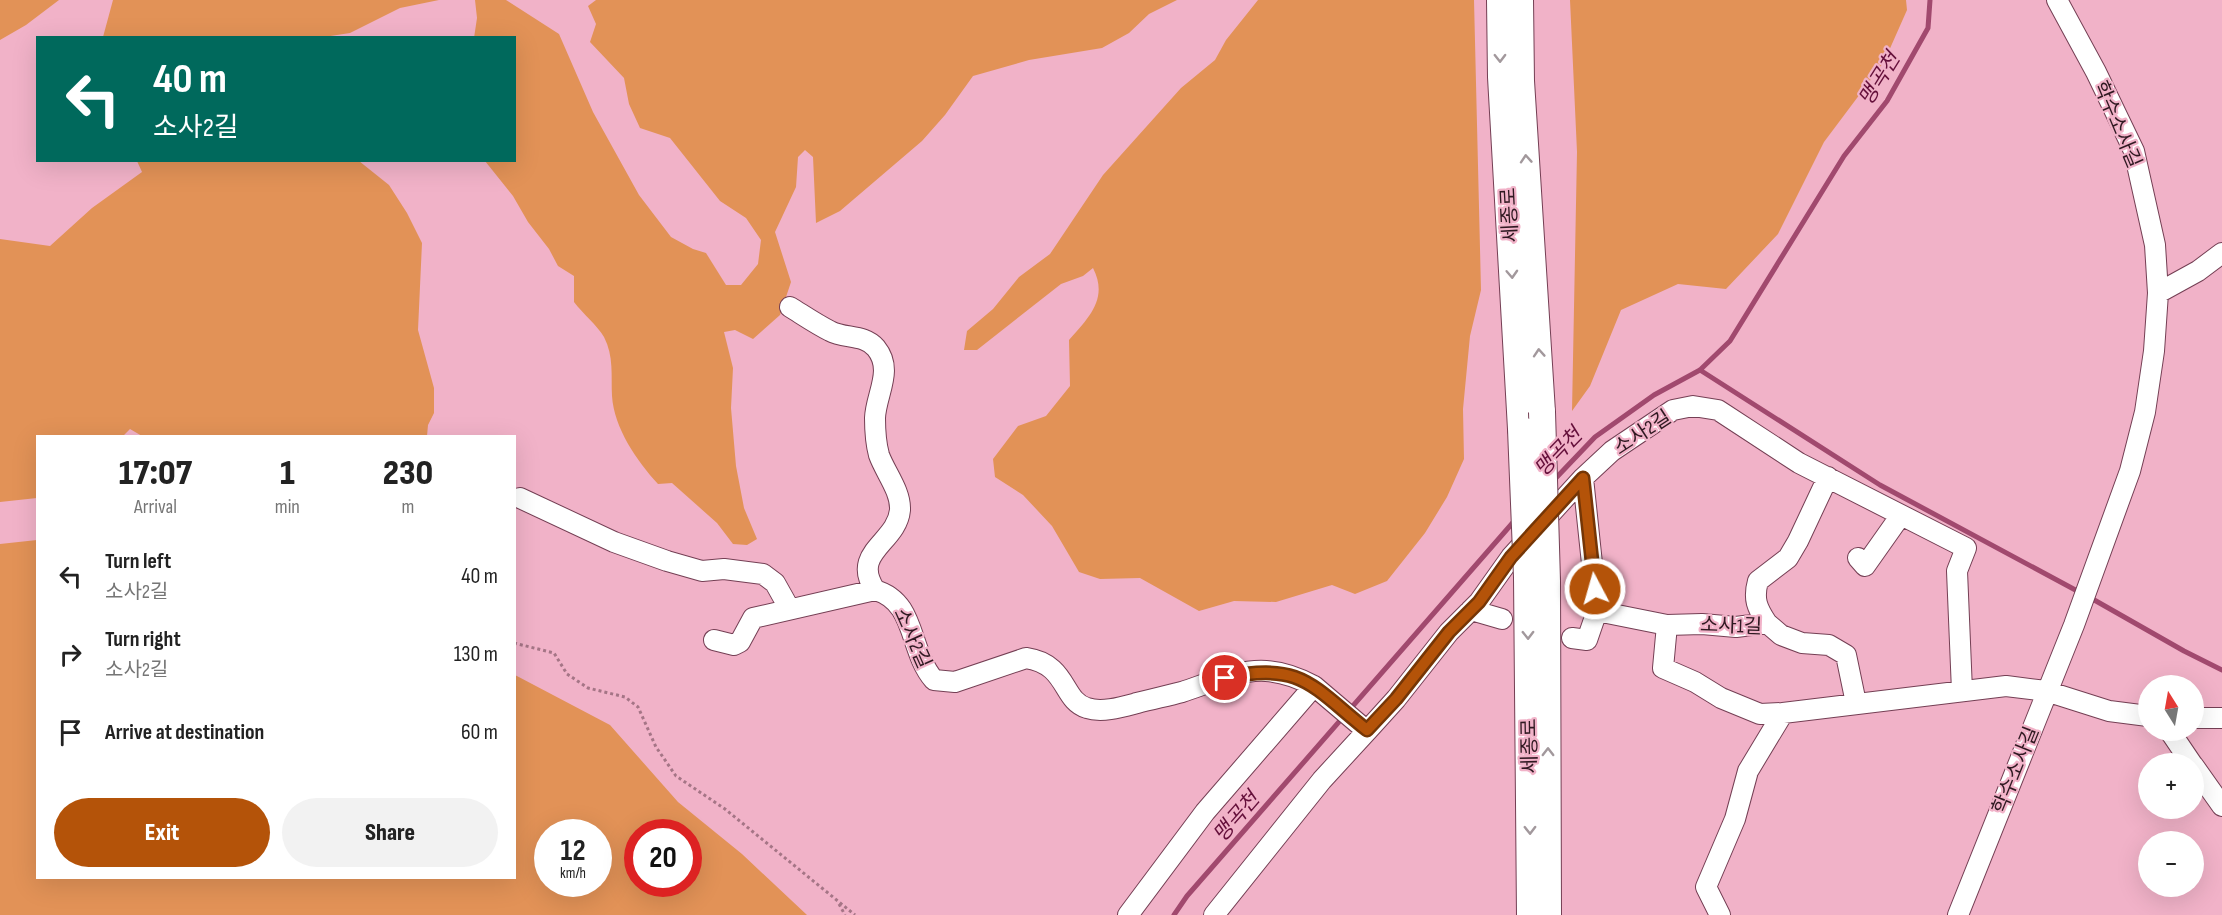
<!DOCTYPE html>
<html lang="en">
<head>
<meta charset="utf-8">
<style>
  body { margin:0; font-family:"Sofia Sans Condensed","Noto Sans KR",sans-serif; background:#f2f2f2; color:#222; height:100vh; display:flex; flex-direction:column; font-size:22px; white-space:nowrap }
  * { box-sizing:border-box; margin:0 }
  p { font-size:20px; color:#767676 }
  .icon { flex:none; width:33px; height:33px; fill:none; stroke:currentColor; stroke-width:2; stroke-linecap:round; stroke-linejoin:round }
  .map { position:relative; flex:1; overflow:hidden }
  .sheet { position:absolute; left:36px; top:435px; width:480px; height:444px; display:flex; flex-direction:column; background:#fff; border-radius:0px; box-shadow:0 6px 24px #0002 }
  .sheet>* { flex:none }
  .top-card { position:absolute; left:36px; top:36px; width:480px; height:126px; border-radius:0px; box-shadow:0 6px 24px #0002; background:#00695c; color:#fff; overflow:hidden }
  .needle { width:39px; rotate:349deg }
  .controls { position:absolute; left:2138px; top:675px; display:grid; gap:12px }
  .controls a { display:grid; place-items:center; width:66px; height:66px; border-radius:50%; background:#fff; box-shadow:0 6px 24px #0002; font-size:30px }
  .speed { position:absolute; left:534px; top:819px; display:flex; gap:12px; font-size:30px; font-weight:700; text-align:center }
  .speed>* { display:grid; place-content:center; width:78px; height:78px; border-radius:50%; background:#fff; box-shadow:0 6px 24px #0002; line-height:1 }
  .speed small { font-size:15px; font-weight:400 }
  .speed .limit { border:9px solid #d22; background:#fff; color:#111 }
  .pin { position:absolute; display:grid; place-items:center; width:51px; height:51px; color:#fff; margin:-26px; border:3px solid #fff; border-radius:50%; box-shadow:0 2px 6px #0007 }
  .me { position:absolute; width:66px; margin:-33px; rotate:354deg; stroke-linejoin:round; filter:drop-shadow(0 0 4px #0008) }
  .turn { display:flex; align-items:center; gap:21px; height:126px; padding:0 18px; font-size:27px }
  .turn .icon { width:78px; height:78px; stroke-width:2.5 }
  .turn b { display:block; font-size:42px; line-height:51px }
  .eta { display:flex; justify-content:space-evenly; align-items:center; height:102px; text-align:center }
  .eta b { font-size:36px; font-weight:800; line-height:42px }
  .button { display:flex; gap:12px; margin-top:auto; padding:12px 18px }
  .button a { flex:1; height:69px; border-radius:36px; background:#b45309; color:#fff; font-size:24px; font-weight:800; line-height:69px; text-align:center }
  .button a+a { background:#f2f2f2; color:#222 }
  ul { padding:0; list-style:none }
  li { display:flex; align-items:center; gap:18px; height:78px; padding:0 18px }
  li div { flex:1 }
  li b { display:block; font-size:22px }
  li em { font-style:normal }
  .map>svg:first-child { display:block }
  .green { fill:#e29257; fill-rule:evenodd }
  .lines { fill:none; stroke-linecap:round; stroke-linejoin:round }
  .stream { stroke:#a1496e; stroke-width:5 }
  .minor-casing { stroke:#743f54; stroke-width:22 }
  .major-casing { stroke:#743f54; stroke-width:28 }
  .path { stroke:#a57586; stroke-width:3; stroke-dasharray:3 3; stroke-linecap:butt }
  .minor { stroke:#fff; stroke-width:20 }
  .major { stroke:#fff; stroke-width:26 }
  .major-bridge-casing { stroke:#743f54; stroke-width:28; stroke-linecap:butt }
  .major-bridge { stroke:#fff; stroke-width:26 }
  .oneway { stroke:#a2989c }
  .route-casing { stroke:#753606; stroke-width:15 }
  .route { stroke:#b45309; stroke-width:10 }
  .labels { text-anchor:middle; stroke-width:4.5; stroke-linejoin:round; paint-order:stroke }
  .street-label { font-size:20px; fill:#301922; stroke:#f1b2c8 }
  .water-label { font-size:21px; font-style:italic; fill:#640f3a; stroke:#f1b2c8 }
</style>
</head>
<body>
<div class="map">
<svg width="2222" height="915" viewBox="0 0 2222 915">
  <rect width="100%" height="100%" fill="#f1b2c8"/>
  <path class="green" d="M0,0H59L26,25L0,40Z
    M113,0H439L400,8L350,33L324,37H103Z
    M475,0H506L559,34L593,112L639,195L671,237L693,249L706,253L726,285H741L758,264L761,240L746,218L720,201L670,138L640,128L629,104L624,78L590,42L596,24L588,6L596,0H1177L1149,14L1129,33L1102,48L1029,60L973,76L945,115L922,141L840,211L816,223L813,157L805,150L798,157L796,187L775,232L791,282L780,315L753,339L735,330L724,332L733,368L731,408L736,466L744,508L757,539L747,545L733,544L717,523L672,483L658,484C637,461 614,428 612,396C611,376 614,356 604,337C597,325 583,314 574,302V276L558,266L549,249L528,222L513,196L485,161L514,160V38H474L477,18Z
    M1258,0H1474L1481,290L1470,336L1463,409L1464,459L1447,497L1425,533L1387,581L1355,594L1332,585L1276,602L1234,601L1199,611L1140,578L1100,579L1079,572L1052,526L1023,495L995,477L993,459L1018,426L1046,416L1070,386L1069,340C1088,318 1109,299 1093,268L1083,276L1061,284L977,350H964L967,331L993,309L1019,277L1050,254L1103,175L1181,88L1215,60L1226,40Z
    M1570,0H1906L1907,10L1884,62L1824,142L1778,234L1726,289L1678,284L1621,310L1590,386L1572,411L1577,152Z
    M137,161H359L389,185L407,213L422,243L418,330L434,388V413L428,425L427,436H142L130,429L123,436H38L37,498L0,502V239L50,246L92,208L142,172Z
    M37,540L38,878H514L515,675L610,725L678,802L742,854L807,915H0V544ZM598,832V884H548V832ZM688,832V884H638V832Z"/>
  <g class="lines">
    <path class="stream" d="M1700,370L1880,485L2081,593
      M1554,480L1595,437L1654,395L1700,370L1730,341L1844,156L1887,101L1928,28L1930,0
      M2089,597L2184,651L2222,670
      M1174,915L1187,896L1516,519"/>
    <defs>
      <path id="minor" d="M2158,293L2198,271L2222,253
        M790,307C803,315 816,324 830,331C845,339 864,334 876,348C894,370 876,394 875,418C875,429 876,444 879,455C885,472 901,491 900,510C897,543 850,552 875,590C917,602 908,650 934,680L955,682L1026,658C1068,664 1062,701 1087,708C1102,713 1122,707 1137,703C1152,699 1167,696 1182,692C1207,684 1239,669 1266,671C1284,672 1299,678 1314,686
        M520,498L614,542L667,561L702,571L724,569L763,574L775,583L789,608
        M1858,558L1865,566L1901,515
        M1471,610L1502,619
        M1597,611L1667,625L1702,624L1736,627L1767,623L1781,635L1802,643L1829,645L1846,655L1856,703
        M1767,623C1757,608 1753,599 1758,581L1788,558L1798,541L1828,477
        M1667,625L1663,668L1695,682L1721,698L1760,714L1783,713
        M1572,638L1587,640L1597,611L1583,478
        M714,640L734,645L740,642L753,618L875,590
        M2193,718H2222
        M2169,730L2192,764
        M2193,765L2222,806
        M1128,915L1205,812L1314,686L1367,731L1396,699L1449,632L1479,602L1511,557L1583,478L1612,451L1673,410L1693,406L1718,410L1799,463L1966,548L1957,571L1962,691
        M1214,915L1322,780L1367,731
        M1720,915L1706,887L1735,819L1748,771L1783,713L2006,686L2046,691L2109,711L2148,716
        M1958,915L2074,625L2130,471L2145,412L2154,351L2158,293L2155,245L2134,151L2096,72L2057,0"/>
      <path id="major" d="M1500,0L1501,77L1521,429
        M1520,0L1521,81L1542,412
        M1527,577L1530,915
        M1547,581L1548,915"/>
    </defs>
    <use href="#minor" class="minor-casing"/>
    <use href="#major" class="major-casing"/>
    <path class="path" d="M514,643L554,653L567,674L588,688L625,697L638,707L656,747L676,776L725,809L855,915
      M839,904L845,915"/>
    <use href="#minor" class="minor"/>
    <use href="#major" class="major"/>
    <defs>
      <path id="major-bridge" d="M1542,412L1547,581
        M1521,429L1527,577"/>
    </defs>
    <use href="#major-bridge" class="major-bridge-casing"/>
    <use href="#major-bridge" class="major-bridge"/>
  </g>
  <defs><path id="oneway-chevron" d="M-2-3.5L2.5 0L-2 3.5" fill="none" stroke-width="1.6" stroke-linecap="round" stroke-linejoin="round" transform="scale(1.5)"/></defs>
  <g class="oneway">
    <use href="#oneway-chevron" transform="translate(1500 58) rotate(89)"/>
    <use href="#oneway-chevron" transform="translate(1526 159) rotate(-94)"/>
    <use href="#oneway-chevron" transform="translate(1512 274) rotate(87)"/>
    <use href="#oneway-chevron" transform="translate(1539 353) rotate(-94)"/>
    <use href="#oneway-chevron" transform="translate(1528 635) rotate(89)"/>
    <use href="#oneway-chevron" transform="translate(1548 752) rotate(-90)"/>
    <use href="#oneway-chevron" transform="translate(1530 830) rotate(89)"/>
  </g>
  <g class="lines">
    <defs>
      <path id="route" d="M1225,678C1301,661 1312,686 1367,730L1396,699L1449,632L1479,602L1511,557L1583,478L1595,589"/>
    </defs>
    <use href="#route" class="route-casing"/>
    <use href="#route" class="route"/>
  </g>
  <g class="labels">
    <g class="street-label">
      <text transform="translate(2118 124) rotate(67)" y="7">학수소사길</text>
      <text transform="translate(1509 215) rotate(-93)" y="7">세종로</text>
      <text transform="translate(1642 432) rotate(-33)" y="7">소사2길</text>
      <text transform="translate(1731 625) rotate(2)" y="7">소사1길</text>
      <text transform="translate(913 638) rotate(66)" y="7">소사2길</text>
      <text transform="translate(1529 746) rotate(-91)" y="7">세종로</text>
      <text transform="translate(2015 770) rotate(-68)" y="7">학수소사길</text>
    </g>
    <g class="water-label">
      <text transform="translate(1879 79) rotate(-58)" y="7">맹곡천</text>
      <text transform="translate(1558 452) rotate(-46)" y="7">맹곡천</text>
      <text transform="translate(1236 817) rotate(-49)" y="7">맹곡천</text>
    </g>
  </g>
</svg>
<div class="controls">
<a><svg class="needle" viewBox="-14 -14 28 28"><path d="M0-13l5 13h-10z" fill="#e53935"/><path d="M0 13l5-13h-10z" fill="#767676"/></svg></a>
<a>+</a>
<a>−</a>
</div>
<div class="speed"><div>12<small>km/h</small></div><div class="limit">20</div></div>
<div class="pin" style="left:1225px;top:678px;background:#d93025"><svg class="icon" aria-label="arrive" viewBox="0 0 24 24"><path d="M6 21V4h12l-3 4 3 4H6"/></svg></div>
<svg class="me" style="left:1595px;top:589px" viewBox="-20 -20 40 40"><circle r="17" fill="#b45309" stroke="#fff" stroke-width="3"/><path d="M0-11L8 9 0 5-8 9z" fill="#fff"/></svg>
<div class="top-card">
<div class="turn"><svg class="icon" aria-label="left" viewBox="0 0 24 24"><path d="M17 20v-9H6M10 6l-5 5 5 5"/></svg><div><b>40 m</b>소사2길</div></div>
</div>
<section class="sheet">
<div class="eta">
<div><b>17:07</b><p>Arrival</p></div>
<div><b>1</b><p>min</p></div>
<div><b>230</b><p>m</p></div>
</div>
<ul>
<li><svg class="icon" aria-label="left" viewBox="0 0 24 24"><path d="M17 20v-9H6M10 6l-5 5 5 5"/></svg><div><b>Turn left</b><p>소사2길</p></div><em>40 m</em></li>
<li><svg class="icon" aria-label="right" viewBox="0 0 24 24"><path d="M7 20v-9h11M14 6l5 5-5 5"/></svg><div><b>Turn right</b><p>소사2길</p></div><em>130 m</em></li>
<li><svg class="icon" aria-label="arrive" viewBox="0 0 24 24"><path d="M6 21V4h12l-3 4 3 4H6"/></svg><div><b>Arrive at destination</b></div><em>60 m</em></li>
</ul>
<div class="button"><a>Exit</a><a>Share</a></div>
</section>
</div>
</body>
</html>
